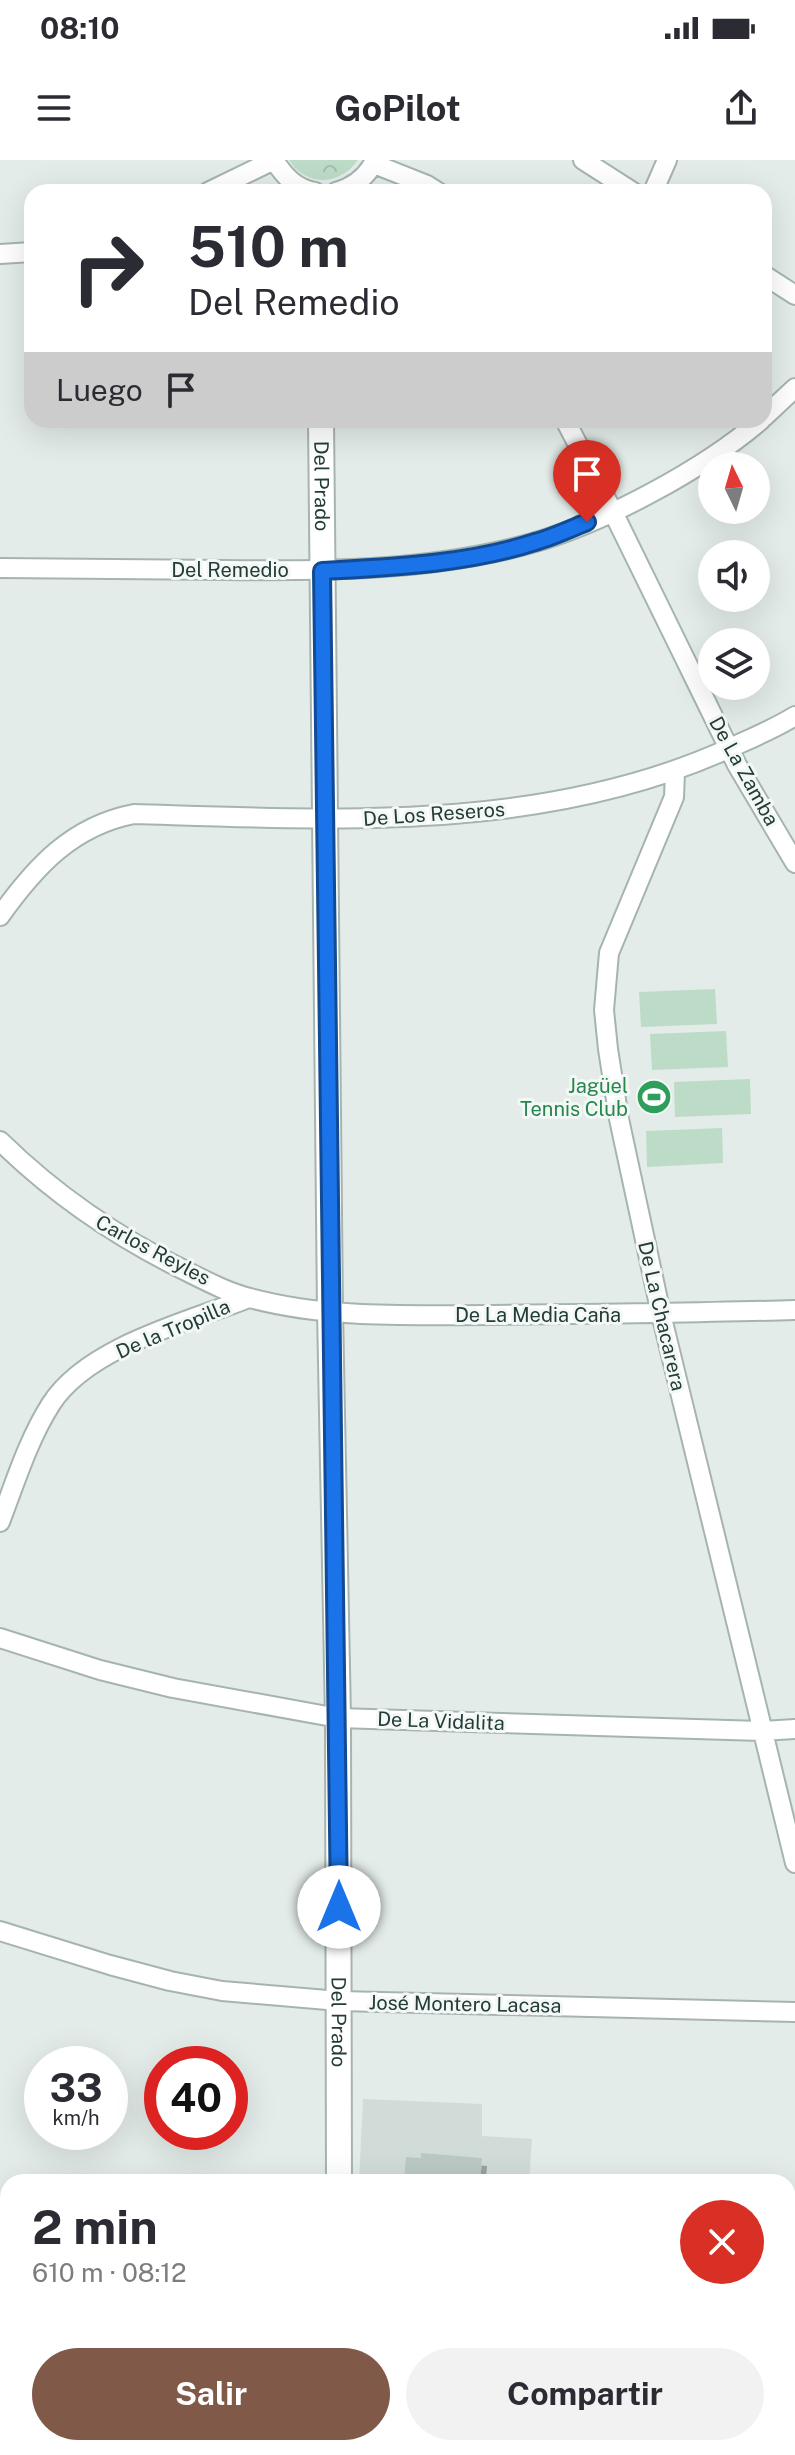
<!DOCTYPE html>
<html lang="es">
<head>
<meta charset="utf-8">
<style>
  body { margin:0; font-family:"Public Sans",sans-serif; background:#f2f2f3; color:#2b2b33; height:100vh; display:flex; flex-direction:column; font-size:30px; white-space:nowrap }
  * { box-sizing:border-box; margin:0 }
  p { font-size:26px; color:#7c7c81 }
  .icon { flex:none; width:44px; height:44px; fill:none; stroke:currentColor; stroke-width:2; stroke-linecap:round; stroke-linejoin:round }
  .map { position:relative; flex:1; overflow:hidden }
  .side { position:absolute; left:0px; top:2014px; width:796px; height:282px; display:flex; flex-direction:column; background:#fff; border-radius:24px 24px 0 0; box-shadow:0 8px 32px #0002 }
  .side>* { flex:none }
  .top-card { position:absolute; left:24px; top:24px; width:748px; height:244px; border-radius:24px; box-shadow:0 8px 32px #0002; background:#fff; color:#2b2b33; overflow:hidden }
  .needle { width:52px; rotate:355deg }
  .controls { position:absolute; left:698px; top:292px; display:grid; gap:16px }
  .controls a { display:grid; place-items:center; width:72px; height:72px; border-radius:50%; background:#fff; box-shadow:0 8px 32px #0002; font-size:40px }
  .speed { position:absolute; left:24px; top:1886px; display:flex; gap:16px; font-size:40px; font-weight:700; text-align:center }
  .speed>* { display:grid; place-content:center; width:104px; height:104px; border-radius:50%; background:#fff; box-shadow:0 8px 32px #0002; line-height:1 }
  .speed small { font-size:20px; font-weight:400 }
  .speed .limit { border:12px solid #d22; background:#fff; color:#111 }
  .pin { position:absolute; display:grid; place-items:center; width:68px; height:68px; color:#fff; margin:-82px -34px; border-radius:50% 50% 50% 0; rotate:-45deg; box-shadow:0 0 8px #0007 }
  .pin .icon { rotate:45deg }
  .me { position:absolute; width:88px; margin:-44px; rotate:0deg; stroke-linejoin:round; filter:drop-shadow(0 0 6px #0008) }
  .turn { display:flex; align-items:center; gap:28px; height:168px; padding:0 32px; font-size:36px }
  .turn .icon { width:104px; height:104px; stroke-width:2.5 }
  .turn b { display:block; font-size:56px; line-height:68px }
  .then { display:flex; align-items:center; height:76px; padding:0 32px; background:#0003; gap:16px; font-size:30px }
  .round { display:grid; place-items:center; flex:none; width:84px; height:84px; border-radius:42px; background:#f2f2f3 }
  .overview { display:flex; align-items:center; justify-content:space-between; height:136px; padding:0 32px }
  h1 { font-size:48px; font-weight:700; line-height:60px }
  .button { display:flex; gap:16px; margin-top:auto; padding:16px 32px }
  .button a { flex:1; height:92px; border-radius:48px; background:#815948; color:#fff; font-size:32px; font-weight:700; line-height:92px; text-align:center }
  .button a+a { background:#f2f2f3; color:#2b2b33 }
  .status { display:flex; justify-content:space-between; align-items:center; height:56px; padding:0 40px; background:#fff; direction:ltr }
  .status svg { height:22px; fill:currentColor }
  header { display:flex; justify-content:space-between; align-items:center; height:104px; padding:0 32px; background:#fff; font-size:36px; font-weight:700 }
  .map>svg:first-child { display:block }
  .built { fill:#d1dcd8 }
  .green { fill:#bddcc8 }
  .forest { fill:url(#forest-crowns) }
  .building { fill:#bbc9c5; filter:url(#shadow) }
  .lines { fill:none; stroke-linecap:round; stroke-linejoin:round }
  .minor-casing { stroke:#a6b4b0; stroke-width:22 }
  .tertiary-casing { stroke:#a6b4b0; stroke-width:28 }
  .motorway-casing { stroke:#c1c8c7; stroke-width:28 }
  .minor { stroke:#fff; stroke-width:18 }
  .tertiary { stroke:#fff; stroke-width:24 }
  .motorway { stroke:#316761; stroke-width:24 }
  .route-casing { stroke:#114b97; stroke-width:20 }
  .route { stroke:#1a73e8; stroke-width:14 }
  .labels { text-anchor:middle; stroke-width:6; stroke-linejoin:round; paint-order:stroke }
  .street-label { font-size:20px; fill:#233c38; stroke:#f3f8f6 }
  .leisure-label { font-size:20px; fill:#27864d; stroke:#f3f8f6; text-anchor:end }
</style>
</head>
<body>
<div class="status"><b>08:10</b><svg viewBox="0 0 49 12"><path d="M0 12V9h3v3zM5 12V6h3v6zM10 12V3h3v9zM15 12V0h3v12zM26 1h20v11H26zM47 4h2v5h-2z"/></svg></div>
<header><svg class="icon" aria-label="menu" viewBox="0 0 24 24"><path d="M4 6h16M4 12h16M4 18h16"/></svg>GoPilot<svg class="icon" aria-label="share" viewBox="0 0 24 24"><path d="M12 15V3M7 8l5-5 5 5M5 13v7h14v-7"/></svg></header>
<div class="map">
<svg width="795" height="2295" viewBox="0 0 795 2295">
  <defs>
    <pattern id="forest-crowns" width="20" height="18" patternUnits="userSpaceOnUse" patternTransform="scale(2)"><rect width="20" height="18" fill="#bddcc8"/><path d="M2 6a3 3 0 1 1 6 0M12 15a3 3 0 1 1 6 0" fill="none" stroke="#a2bead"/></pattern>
    <filter id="shadow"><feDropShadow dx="5" dy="8" stdDeviation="0" flood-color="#0004"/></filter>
  </defs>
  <rect width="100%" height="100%" fill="#e3ece9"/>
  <path class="built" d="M363,1939L482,1944V1976L532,1979L529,2022H359Z"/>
  <path class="green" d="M715,829L717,864L641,867L639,832Z
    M726,871L728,907L652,910L650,874Z
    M750,919L751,954L675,957L674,922Z
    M722,968L723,1003L647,1007L646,971Z
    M0,2097H8V2162L0,2161Z
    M0,2277L8,2278V2288H263L299,2289L314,2295H0Z"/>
  <path class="forest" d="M289,0H358C340,26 306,27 289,0Z"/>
  <path class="building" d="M421,1993L482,1998L480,2022H404L406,1997L421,1998Z"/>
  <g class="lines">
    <defs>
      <path id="minor" d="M583,0L633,32
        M374,4L427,25L438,32
        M208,32L274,0C284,16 296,29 315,32
        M336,32C354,27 367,17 375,0
        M653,32L667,0
        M0,94L32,92
        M764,115L795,135
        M764,257L795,228
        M565,260L613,352L737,605L795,703
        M0,408C75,409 150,409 225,410C327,411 433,411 532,383C604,363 704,309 761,260
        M675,612L674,637L609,793L604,850L608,889L619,959L661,1154L795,1703
        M0,756C35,707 72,666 134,654C335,660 543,673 730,588C752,578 774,569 795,556
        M0,981C56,1036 118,1078 188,1112C208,1122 229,1133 250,1138C327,1159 413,1155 492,1155C593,1154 694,1153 795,1150
        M0,1362C15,1323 28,1280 51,1244C87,1187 189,1161 249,1138
        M0,1478L100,1510L173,1528L338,1558L761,1571L795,1569
        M0,1771L110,1805L170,1821L222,1831L339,1841L795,1852"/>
      <g id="tertiary">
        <path id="s1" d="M321,260L330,1151L338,1558L339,2022"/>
        <path d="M0,2079H8"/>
        <path d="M788,2143H795"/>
        <path d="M350,2288L351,2295"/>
      </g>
      <path id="motorway" d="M788,2166L795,2167
        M0,2188H8
        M788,2235H795
        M0,2258L8,2259
        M557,2288L667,2295"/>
    </defs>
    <use href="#minor" class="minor-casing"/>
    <use href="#tertiary" class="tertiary-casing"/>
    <use href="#motorway" class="motorway-casing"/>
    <use href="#minor" class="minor"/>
    <use href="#tertiary" class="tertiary"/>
    <use href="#motorway" class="motorway"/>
  </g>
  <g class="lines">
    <defs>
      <path id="route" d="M339,1747L322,411C392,407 468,404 535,382C553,377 570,369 587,362"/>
    </defs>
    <use href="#route" class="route-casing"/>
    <use href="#route" class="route"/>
  </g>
  <defs>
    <symbol id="stadium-disc" viewBox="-11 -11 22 22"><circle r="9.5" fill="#2e9e5b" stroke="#f3f8f6"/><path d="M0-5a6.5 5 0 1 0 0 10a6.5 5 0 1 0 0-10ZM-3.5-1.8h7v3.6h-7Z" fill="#fff"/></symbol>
  </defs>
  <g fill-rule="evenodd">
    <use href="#stadium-disc" x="634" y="917" width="40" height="40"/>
  </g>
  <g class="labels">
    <g class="street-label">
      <text dy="7" stroke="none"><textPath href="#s1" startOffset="66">Del Prado</textPath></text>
      <text x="230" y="417">Del Remedio</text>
      <text transform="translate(744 611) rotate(61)" y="7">De La Zamba</text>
      <text transform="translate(434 654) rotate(-4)" y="7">De Los Reseros</text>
      <text transform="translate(153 1090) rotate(28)" y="7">Carlos Reyles</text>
      <text x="538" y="1162">De La Media Caña</text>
      <text transform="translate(662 1156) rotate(77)" y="7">De La Chacarera</text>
      <text transform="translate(173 1169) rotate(-23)" y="7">De la Tropilla</text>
      <text transform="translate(441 1561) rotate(2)" y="7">De La Vidalita</text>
      <text transform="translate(465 1844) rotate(1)" y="7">José Montero Lacasa</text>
      <text dy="7" stroke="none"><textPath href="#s1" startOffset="1602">Del Prado</textPath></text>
    </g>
    <g class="leisure-label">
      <text x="628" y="933">Jagüel<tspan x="628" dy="23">Tennis Club</tspan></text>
    </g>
  </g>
</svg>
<div class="controls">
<a><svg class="needle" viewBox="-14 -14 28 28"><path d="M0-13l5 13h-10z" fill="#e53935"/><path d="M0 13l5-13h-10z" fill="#7c7c81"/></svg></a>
<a><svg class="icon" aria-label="sound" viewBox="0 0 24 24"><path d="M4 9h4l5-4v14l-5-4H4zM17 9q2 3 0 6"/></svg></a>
<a><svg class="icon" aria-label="layers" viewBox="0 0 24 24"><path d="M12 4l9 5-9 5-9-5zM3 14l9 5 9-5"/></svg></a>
</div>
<div class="speed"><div>33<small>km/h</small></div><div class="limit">40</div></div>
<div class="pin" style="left:587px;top:362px;background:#d93025"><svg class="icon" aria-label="arrive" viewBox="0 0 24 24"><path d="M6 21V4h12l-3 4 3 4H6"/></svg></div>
<svg class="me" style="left:339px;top:1747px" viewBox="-20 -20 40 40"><circle r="19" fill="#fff"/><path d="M0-13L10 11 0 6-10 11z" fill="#1a73e8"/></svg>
<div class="top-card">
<div class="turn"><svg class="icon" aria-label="right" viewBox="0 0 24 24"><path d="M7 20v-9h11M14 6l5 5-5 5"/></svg><div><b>510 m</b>Del Remedio</div></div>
<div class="then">Luego<svg class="icon" aria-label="arrive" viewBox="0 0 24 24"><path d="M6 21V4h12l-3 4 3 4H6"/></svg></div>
</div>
<section class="side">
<div class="overview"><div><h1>2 min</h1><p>610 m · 08:12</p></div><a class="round" style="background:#d93025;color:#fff"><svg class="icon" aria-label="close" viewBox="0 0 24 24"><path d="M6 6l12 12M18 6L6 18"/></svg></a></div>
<div class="button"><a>Salir</a><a>Compartir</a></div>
</section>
</div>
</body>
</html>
